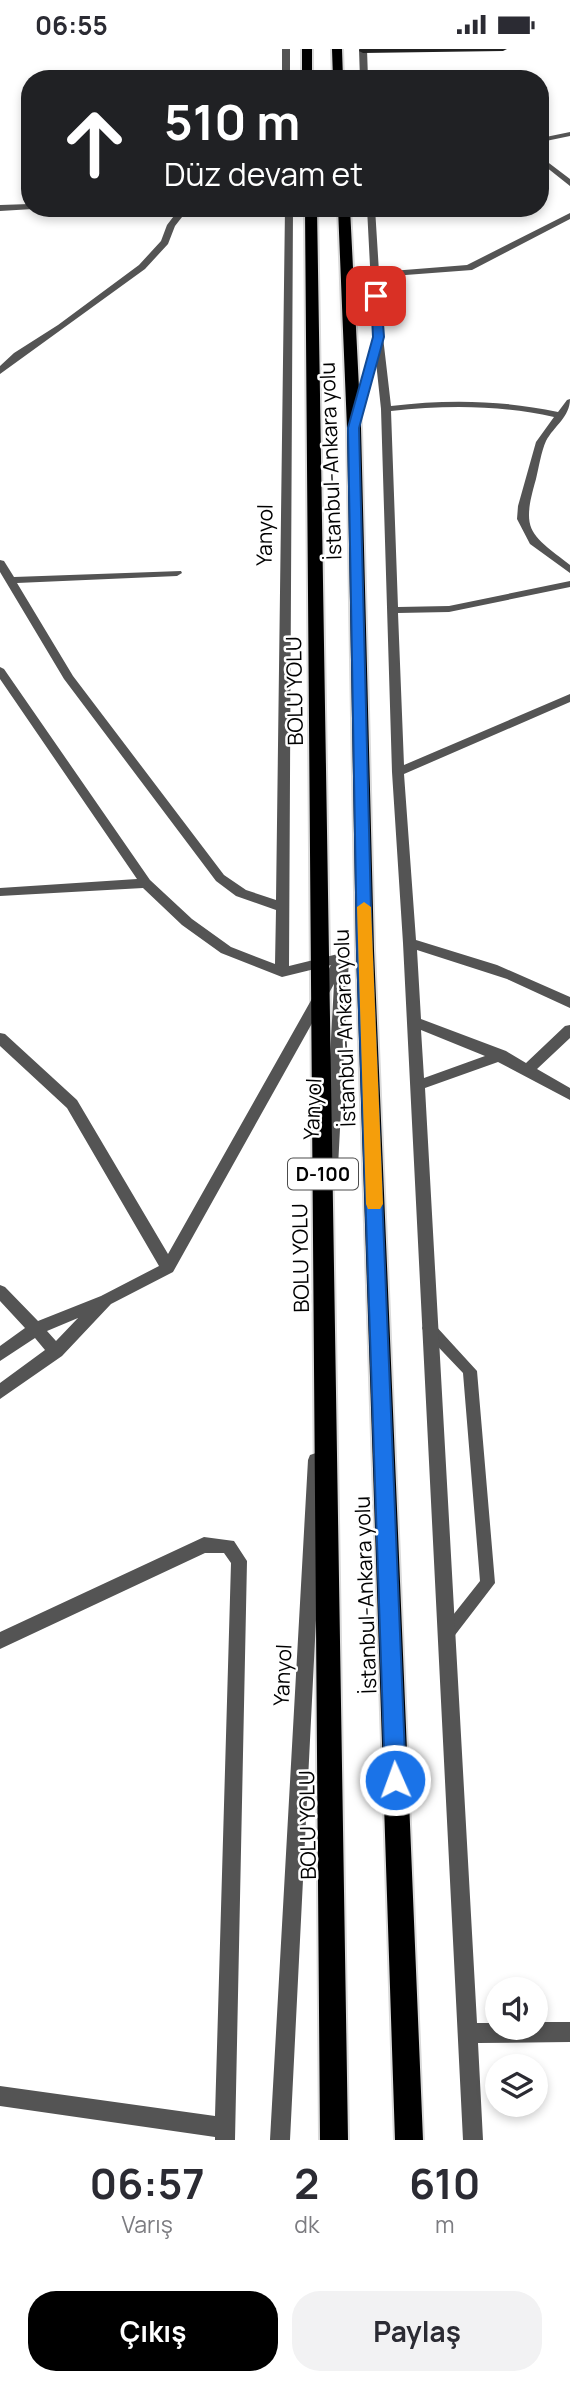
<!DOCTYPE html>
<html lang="tr">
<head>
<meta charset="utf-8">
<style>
  body { margin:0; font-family:Manrope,sans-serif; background:#f2f2f3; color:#2b2b33; height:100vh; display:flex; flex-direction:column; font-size:26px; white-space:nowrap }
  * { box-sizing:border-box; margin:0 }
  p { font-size:23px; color:#7c7c81 }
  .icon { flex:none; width:38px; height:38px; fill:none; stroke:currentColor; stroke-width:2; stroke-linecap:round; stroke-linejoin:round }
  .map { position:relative; height:2091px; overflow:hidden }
  .side { display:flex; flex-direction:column; background:#fff; flex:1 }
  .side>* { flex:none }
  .banner { position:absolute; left:21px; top:21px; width:528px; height:147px; border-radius:28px; box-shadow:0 4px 10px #0003; background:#202124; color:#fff; overflow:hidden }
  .controls { position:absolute; left:485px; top:1928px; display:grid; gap:14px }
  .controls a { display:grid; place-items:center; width:63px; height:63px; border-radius:50%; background:#fff; box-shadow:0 4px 10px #0003; font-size:35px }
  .pin { position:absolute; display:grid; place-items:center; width:60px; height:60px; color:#fff; margin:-30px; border-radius:14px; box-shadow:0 4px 10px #0006 }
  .me { position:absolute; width:77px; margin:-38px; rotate:358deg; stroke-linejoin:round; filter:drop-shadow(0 0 5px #0008) }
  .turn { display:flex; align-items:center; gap:24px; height:147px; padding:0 28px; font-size:32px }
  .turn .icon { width:91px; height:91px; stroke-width:2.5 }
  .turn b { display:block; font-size:49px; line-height:60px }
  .eta { display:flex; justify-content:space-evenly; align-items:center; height:119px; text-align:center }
  .eta b { font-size:42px; font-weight:700; line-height:49px }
  .cta { display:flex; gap:14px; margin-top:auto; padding:14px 28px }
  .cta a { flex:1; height:80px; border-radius:28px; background:#000; color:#fff; font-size:28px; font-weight:700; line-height:80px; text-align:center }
  .cta a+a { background:#f2f2f3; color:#2b2b33 }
  .status { display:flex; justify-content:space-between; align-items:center; height:49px; padding:0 35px; background:#fff; direction:ltr }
  .status svg { height:19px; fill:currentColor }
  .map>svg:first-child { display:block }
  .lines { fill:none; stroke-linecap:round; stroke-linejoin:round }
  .trunk-casing { stroke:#dbdbdb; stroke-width:4 }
  .service { fill:#545454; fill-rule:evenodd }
  .minor { fill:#545454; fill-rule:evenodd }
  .secondary { fill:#212121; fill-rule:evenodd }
  .trunk { fill:#000; fill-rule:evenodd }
  .route { fill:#1a73e8; stroke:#114b97; stroke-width:2 }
  .slow { fill:#f59e0b }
  .labels { text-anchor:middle; stroke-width:5; stroke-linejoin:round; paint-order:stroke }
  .shield { fill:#fff; stroke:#4c4c4c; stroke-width:2 }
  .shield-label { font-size:19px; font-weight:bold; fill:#000 }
  .street-label { font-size:21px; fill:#000; stroke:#fff }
</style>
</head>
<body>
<div class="status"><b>06:55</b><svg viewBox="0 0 49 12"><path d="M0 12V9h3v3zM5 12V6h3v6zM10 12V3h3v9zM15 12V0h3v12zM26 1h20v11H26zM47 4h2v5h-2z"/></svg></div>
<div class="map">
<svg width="570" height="2091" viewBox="0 0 570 2091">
  <rect width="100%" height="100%" fill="#fff"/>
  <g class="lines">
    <defs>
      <path id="trunk" d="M302,0H312V30H302Z
        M332,0H342L343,30H333Z
        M305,159H317L348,2091H320Z
        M338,159H350L361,379L374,901L423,2091H395L356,901L347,379Z"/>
    </defs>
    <use href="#trunk" class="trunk-casing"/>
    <path class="service" d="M429,1273L434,1275L477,1322L495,1534L452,1590L447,1592L442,1590L439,1585L442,1580L480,1532L463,1324L424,1283L422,1279L424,1275Z"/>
    <path class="minor" d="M282,0H290V30H282Z
      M359,0H367L368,30H360Z
      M570,83V87L541,93V89Z
      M541,108L570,130V137L541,114Z
      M30,155V159L33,160L0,162V156Z
      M180,159H189L175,177L168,195L145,220L0,325V317L14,304L58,276L139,216L161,192L167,176Z
      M285,159H293L289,917L342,904L349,909L338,1118L336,1122H326L324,1118L334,935L173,1223L111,1255L62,1307L0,1350V1334L45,1301L35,1289L0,1312V1297L25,1279L0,1252V1236L5,1238L38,1272L101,1247L159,1217L67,1059L0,997V984L5,985L77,1051L168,1205L331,916L282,928L221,904L182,876L143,839L0,847V839L137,830L0,630V618L4,620L150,831L192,870L231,898L275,915L276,861L236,847L216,832L64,630L0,523V511L4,512L14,528L181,522L182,524L177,527L17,534L73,627L224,826L246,841L276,851ZM78,1269L56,1292L47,1282Z
      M367,159H375L379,223L467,216L570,164V170L472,221L379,228L383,288L391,357C448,350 501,351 558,363L567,351L570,350C570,368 554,377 546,392C541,403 539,418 536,430C521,482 529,484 570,516V524L530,495L517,470L518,457L536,393L554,368C499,356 447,356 391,362L398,558L449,557L570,532V538L449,563L398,564L404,716L570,645V653L404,725L416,891L497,916L570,948V959L507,930L417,901L421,970L506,1002L526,1014L565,977L570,976V989L537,1020L570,1039V1051L498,1013L425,1039L477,1974H497V1979H536V1973H570V1993L478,1994L483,2091H463L403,894L392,723L381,360L376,313L360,374L355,377L350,374L371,296L374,294ZM421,981L485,1007L424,1029Z
      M316,1404L322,1406L324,1411L290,2091H270L308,1411L310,1406Z
      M204,1488L234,1492L247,1512L235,2091H215V2088L0,2057V2037L215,2067L231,1514L224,1504H205L0,1600V1583Z"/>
    <path class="secondary" d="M360,0H507L503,2L363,4L359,2Z"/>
    <use href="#trunk" class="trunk"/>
  </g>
  <path class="route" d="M376,244L381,247L384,288L359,379L372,901L406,1731L403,1738L395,1741L388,1738L385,1731L357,901L348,379L373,288L371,247Z"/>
  <path class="slow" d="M364,853L371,858L383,1155L380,1160H368L366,1155L357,858Z"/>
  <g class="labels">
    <rect class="shield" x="288" y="1109.5" width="70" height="31" rx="5"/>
    <g class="shield-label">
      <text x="323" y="1132">D-100</text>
    </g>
    <g class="street-label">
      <text transform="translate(331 412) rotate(-92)" y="7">İstanbul-Ankara yolu</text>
      <text transform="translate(265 486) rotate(-89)" y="7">Yanyol</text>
      <text transform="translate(295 642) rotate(-91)" y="7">BOLU YOLU</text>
      <text transform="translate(345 979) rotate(-92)" y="7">İstanbul-Ankara yolu</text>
      <text transform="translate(313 1060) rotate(-87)" y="7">Yanyol</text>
      <text transform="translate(301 1209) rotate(-91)" y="7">BOLU YOLU</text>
      <text transform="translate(366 1546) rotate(-92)" y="7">İstanbul-Ankara yolu</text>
      <text transform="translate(283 1626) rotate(-87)" y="7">Yanyol</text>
      <text transform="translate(308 1776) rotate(-91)" y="7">BOLU YOLU</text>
    </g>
  </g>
</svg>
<div class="controls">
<a><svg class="icon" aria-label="sound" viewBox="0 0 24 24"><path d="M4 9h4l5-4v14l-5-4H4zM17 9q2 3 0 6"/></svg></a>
<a><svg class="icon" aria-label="layers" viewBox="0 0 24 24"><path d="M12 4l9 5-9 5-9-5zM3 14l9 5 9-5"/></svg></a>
</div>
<div class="pin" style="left:376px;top:247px;background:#d93025"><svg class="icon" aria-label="arrive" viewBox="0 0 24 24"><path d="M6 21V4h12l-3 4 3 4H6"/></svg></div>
<svg class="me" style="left:395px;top:1731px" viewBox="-20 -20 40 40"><circle r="17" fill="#1a73e8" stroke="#fff" stroke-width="3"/><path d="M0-11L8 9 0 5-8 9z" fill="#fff"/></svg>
<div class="banner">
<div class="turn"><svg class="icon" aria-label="ahead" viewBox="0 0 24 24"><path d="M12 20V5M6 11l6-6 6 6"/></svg><div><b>510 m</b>Düz devam et</div></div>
</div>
</div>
<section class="side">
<div class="eta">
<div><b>06:57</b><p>Varış</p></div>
<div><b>2</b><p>dk</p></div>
<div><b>610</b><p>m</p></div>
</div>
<div class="cta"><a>Çıkış</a><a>Paylaş</a></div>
</section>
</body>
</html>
